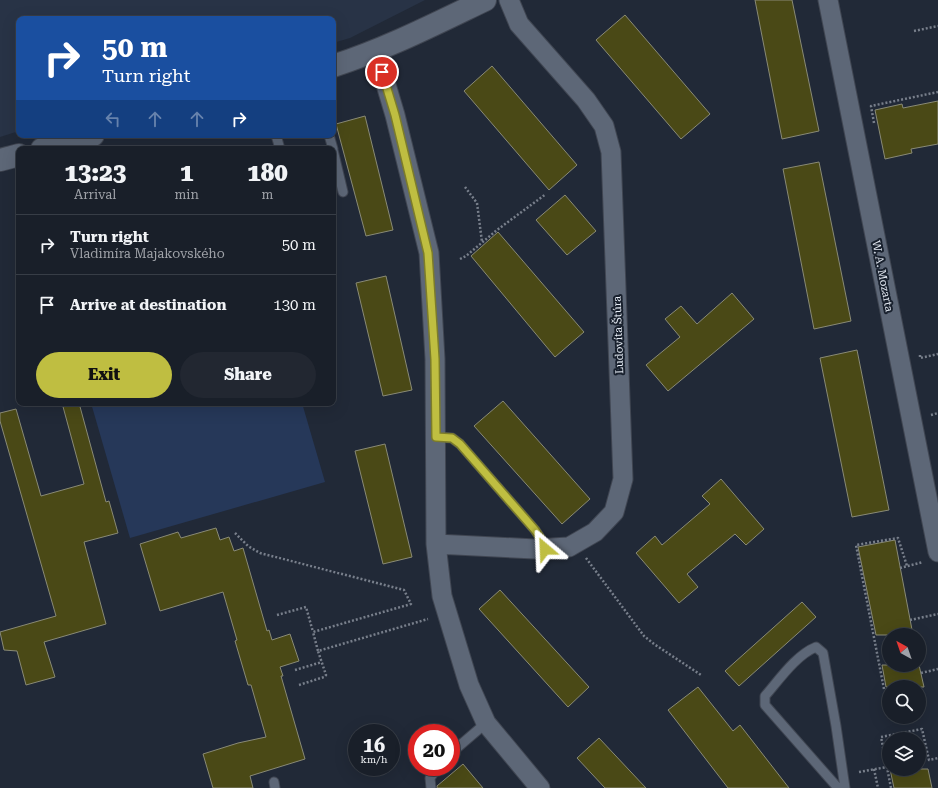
<!DOCTYPE html>
<html lang="en">
<head>
<meta charset="utf-8">
<style>
  body { margin:0; font-family:"Roboto Serif",serif; background:#222731; color:#f1f3f6; height:100vh; display:flex; flex-direction:column; font-size:15px; white-space:nowrap }
  * { box-sizing:border-box; margin:0 }
  p { font-size:13px; color:#9fa2a8 }
  .icon { flex:none; width:22px; height:22px; fill:none; stroke:currentColor; stroke-width:2; stroke-linecap:round; stroke-linejoin:round }
  .map { position:relative; flex:1; overflow:hidden }
  .sheet { position:absolute; left:16px; top:146px; width:320px; height:260px; display:flex; flex-direction:column; background:#191f29; border-radius:8px; box-shadow:0 4px 16px #0002,0 0 0 1px #373d46 }
  .sheet>* { flex:none }
  .top-card { position:absolute; left:16px; top:16px; width:320px; height:122px; border-radius:8px; box-shadow:0 4px 16px #0002,0 0 0 1px #373d46; background:#1a4fa0; color:#fff; overflow:hidden }
  .needle { width:26px; rotate:320deg }
  .controls { position:absolute; left:882px; top:628px; display:grid; gap:8px }
  .controls a { display:grid; place-items:center; width:44px; height:44px; border-radius:50%; background:#191f29; box-shadow:0 4px 16px #0002,0 0 0 1px #373d46; font-size:20px }
  .speed { position:absolute; left:348px; top:724px; display:flex; gap:8px; font-size:20px; font-weight:700; text-align:center }
  .speed>* { display:grid; place-content:center; width:52px; height:52px; border-radius:50%; background:#191f29; box-shadow:0 4px 16px #0002,0 0 0 1px #373d46; line-height:1 }
  .speed small { font-size:10px; font-weight:400 }
  .speed .limit { border:6px solid #d22; background:#fff; color:#111 }
  .pin { position:absolute; display:grid; place-items:center; width:34px; height:34px; color:#fff; margin:-17px; border:2px solid #fff; border-radius:50%; box-shadow:0 1px 4px #0007 }
  .me { position:absolute; width:44px; margin:-22px; rotate:334deg; stroke-linejoin:round; filter:drop-shadow(0 0 3px #0008) }
  .turn { display:flex; align-items:center; gap:14px; height:84px; padding:0 20px; font-size:18px }
  .turn .icon { width:52px; height:52px; stroke-width:2.5 }
  .turn b { display:block; font-size:28px; line-height:34px }
  .lanes { display:flex; align-items:center; height:38px; padding:0 20px; background:#0003; justify-content:center; gap:20px; direction:ltr }
  .lanes .off { opacity:.35 }
  .eta { display:flex; justify-content:space-evenly; align-items:center; height:68px; text-align:center }
  .eta b { font-size:24px; font-weight:800; line-height:28px }
  .action { display:flex; gap:8px; margin-top:auto; padding:8px 20px }
  .action a { flex:1; height:46px; border-radius:24px; background:#bfbe41; color:#111; font-size:16px; font-weight:800; line-height:46px; text-align:center }
  .action a+a { background:#222731; color:#f1f3f6 }
  ul { padding:0; list-style:none }
  li { display:flex; align-items:center; gap:12px; height:60px; padding:0 20px; border-top:1px solid #373d46 }
  li div { flex:1 }
  li b { display:block; font-size:15px }
  li em { font-style:normal }
  .map>svg:first-child { display:block }
  .built { fill:#283346 }
  .green { fill:#263859 }
  .building { fill:#4a4916; stroke:#898a76 }
  .lines { fill:none; stroke-linecap:round; stroke-linejoin:round }
  .lane-casing { stroke:#404652; stroke-width:11 }
  .street-casing { stroke:#404652; stroke-width:21 }
  .secondary-casing { stroke:#404652; stroke-width:24 }
  .path { stroke:#787f8b; stroke-width:2.5; stroke-dasharray:2 2; stroke-linecap:butt }
  .lane { stroke:#5d6777; stroke-width:9 }
  .street { stroke:#5d6777; stroke-width:19 }
  .secondary { stroke:#5d6777; stroke-width:22 }
  .route-casing { stroke:#7c7c2a; stroke-width:10 }
  .route { stroke:#bfbe41; stroke-width:7 }
  .labels { text-anchor:middle; stroke-width:4; stroke-linejoin:round; paint-order:stroke }
  .street-label { font-size:11px; fill:#e6ecf5; stroke:#18202d }
</style>
</head>
<body>
<div class="map">
<svg width="938" height="788" viewBox="0 0 938 788">
  <rect width="100%" height="100%" fill="#212937"/>
  <path class="built" d="M0,0H425L350,38L333,43V19H19V131L0,137Z"/>
  <path class="green" d="M91,403H302L325,482L130,538Z"/>
  <path class="building" d="M755,0H792L819,131L782,139Z
    M625,15L710,114L681,139L596,40Z
    M492,66L577,165L549,190L464,91Z
    M938,101V144L911,149L912,153L885,159L875,110L902,104L903,108Z
    M365,116L393,230L366,236L336,124Z
    M819,162L851,321L814,329L783,169Z
    M565,195L596,231L567,255L536,220Z
    M498,232L584,332L555,357L471,256Z
    M386,276L412,390L383,396L356,283Z
    M732,293L754,319L668,391L646,365L680,337L665,319L681,306L697,324Z
    M857,350L889,510L852,517L820,358Z
    M503,401L590,499L562,524L474,426Z
    M62,403H79L106,502L109,501L118,533L84,542L106,624L44,642L55,677L26,685L17,651L4,650L0,632L56,616L0,421V413L16,409L41,496L84,484Z
    M385,444L412,557L383,564L355,451Z
    M721,479L764,529L746,545L735,534L687,574L698,587L679,603L636,553L655,536L662,545L710,504L702,496Z
    M216,528L220,540L229,537L234,551L243,548L267,631L269,630L272,640L290,634L299,661L280,667L283,676H281L305,759L250,776L253,788H213L203,754L238,743L266,737L251,685H248L235,641L237,640L223,592L160,611L140,544L178,532L181,538Z
    M895,540L913,635H876L858,547Z
    M500,590L589,687L568,707L479,609Z
    M802,602L816,617L739,686L725,671Z
    M882,665H919L924,687H886Z
    M698,687L733,731L740,725L789,788H728L668,710Z
    M599,738L646,788H605L577,758Z
    M463,764L483,788H437V786Z
    M890,769H928L932,788H894Z"/>
  <g class="lines">
    <defs>
      <path id="lane" d="M276,135L280,149
        M329,135L333,149
        M333,150L343,192
        M436,437L452,438L460,444L535,530L541,539L545,549
        M451,753L486,723
        M274,782L275,788
        M431,788L430,778L438,767
        M838,788L765,705V696C779,680 796,655 816,647L823,653L836,726L845,788"/>
      <path id="street" d="M828,0L938,552
        M376,51L395,115L429,253L435,359L436,544L442,596L469,685L486,723L540,788
        M436,544L535,549L569,547L595,532L614,512L623,479L611,152L604,126L586,100L519,24L509,0"/>
      <path id="secondary" d="M333,66C386,49 435,24 485,0
        M42,149L93,135
        M0,160L19,155"/>
    </defs>
    <use href="#lane" class="lane-casing"/>
    <use href="#street" class="street-casing"/>
    <use href="#secondary" class="secondary-casing"/>
    <path class="path" d="M914,31L938,26
      M874,123L871,106L938,92
      M465,187L477,203L482,242
      M460,259L466,256L497,230L546,194
      M920,355V358L938,354
      M931,415L938,413
      M235,533L248,546L260,553L404,590L411,604L313,632L318,651L428,619
      M586,558L644,636L654,644L701,675
      M900,568L923,562
      M277,615L306,607L313,632
      M910,620L938,614
      M295,670L322,662
      M921,673L938,669
      M299,685L324,677L326,675L318,651
      M884,689L856,545L898,538L907,566
      M874,769L878,788
      M859,772L887,767
      M891,788L881,737L922,729L929,760L938,758"/>
    <use href="#lane" class="lane"/>
    <use href="#street" class="street"/>
    <use href="#secondary" class="secondary"/>
  </g>
  <g class="lines">
    <defs>
      <path id="route" d="M382,72L395,115L428,253L435,359L436,437L452,438L460,444L535,530L541,539L545,549"/>
    </defs>
    <use href="#route" class="route-casing"/>
    <use href="#route" class="route"/>
  </g>
  <g class="labels">
    <g class="street-label">
      <text transform="translate(883 276) rotate(79)" y="4">W. A. Mozarta</text>
      <text transform="translate(618 335) rotate(-92)" y="4">Ludovíta Štúra</text>
    </g>
  </g>
</svg>
<div class="controls">
<a><svg class="needle" viewBox="-14 -14 28 28"><path d="M0-13l5 13h-10z" fill="#e53935"/><path d="M0 13l5-13h-10z" fill="#9fa2a8"/></svg></a>
<a><svg class="icon" aria-label="search" viewBox="0 0 24 24"><circle cx="10" cy="10" r="6"/><path d="M15 15l6 6"/></svg></a>
<a><svg class="icon" aria-label="layers" viewBox="0 0 24 24"><path d="M12 4l9 5-9 5-9-5zM3 14l9 5 9-5"/></svg></a>
</div>
<div class="speed"><div>16<small>km/h</small></div><div class="limit">20</div></div>
<div class="pin" style="left:382px;top:72px;background:#d93025"><svg class="icon" aria-label="arrive" viewBox="0 0 24 24"><path d="M6 21V4h12l-3 4 3 4H6"/></svg></div>
<svg class="me" style="left:545px;top:549px" viewBox="-20 -20 40 40"><path d="M0-17L14 15 0 8-14 15z" fill="#bfbe41" stroke="#fff" stroke-width="4"/></svg>
<div class="top-card">
<div class="turn"><svg class="icon" aria-label="right" viewBox="0 0 24 24"><path d="M7 20v-9h11M14 6l5 5-5 5"/></svg><div><b>50 m</b>Turn right</div></div>
<div class="lanes"><svg class="icon off" aria-label="left" viewBox="0 0 24 24"><path d="M17 20v-9H6M10 6l-5 5 5 5"/></svg><svg class="icon off" aria-label="ahead" viewBox="0 0 24 24"><path d="M12 20V5M6 11l6-6 6 6"/></svg><svg class="icon off" aria-label="ahead" viewBox="0 0 24 24"><path d="M12 20V5M6 11l6-6 6 6"/></svg><svg class="icon" aria-label="right" viewBox="0 0 24 24"><path d="M7 20v-9h11M14 6l5 5-5 5"/></svg></div>
</div>
<section class="sheet">
<div class="eta">
<div><b>13:23</b><p>Arrival</p></div>
<div><b>1</b><p>min</p></div>
<div><b>180</b><p>m</p></div>
</div>
<ul>
<li><svg class="icon" aria-label="right" viewBox="0 0 24 24"><path d="M7 20v-9h11M14 6l5 5-5 5"/></svg><div><b>Turn right</b><p>Vladimíra Majakovského</p></div><em>50 m</em></li>
<li><svg class="icon" aria-label="arrive" viewBox="0 0 24 24"><path d="M6 21V4h12l-3 4 3 4H6"/></svg><div><b>Arrive at destination</b></div><em>130 m</em></li>
</ul>
<div class="action"><a>Exit</a><a>Share</a></div>
</section>
</div>
</body>
</html>
